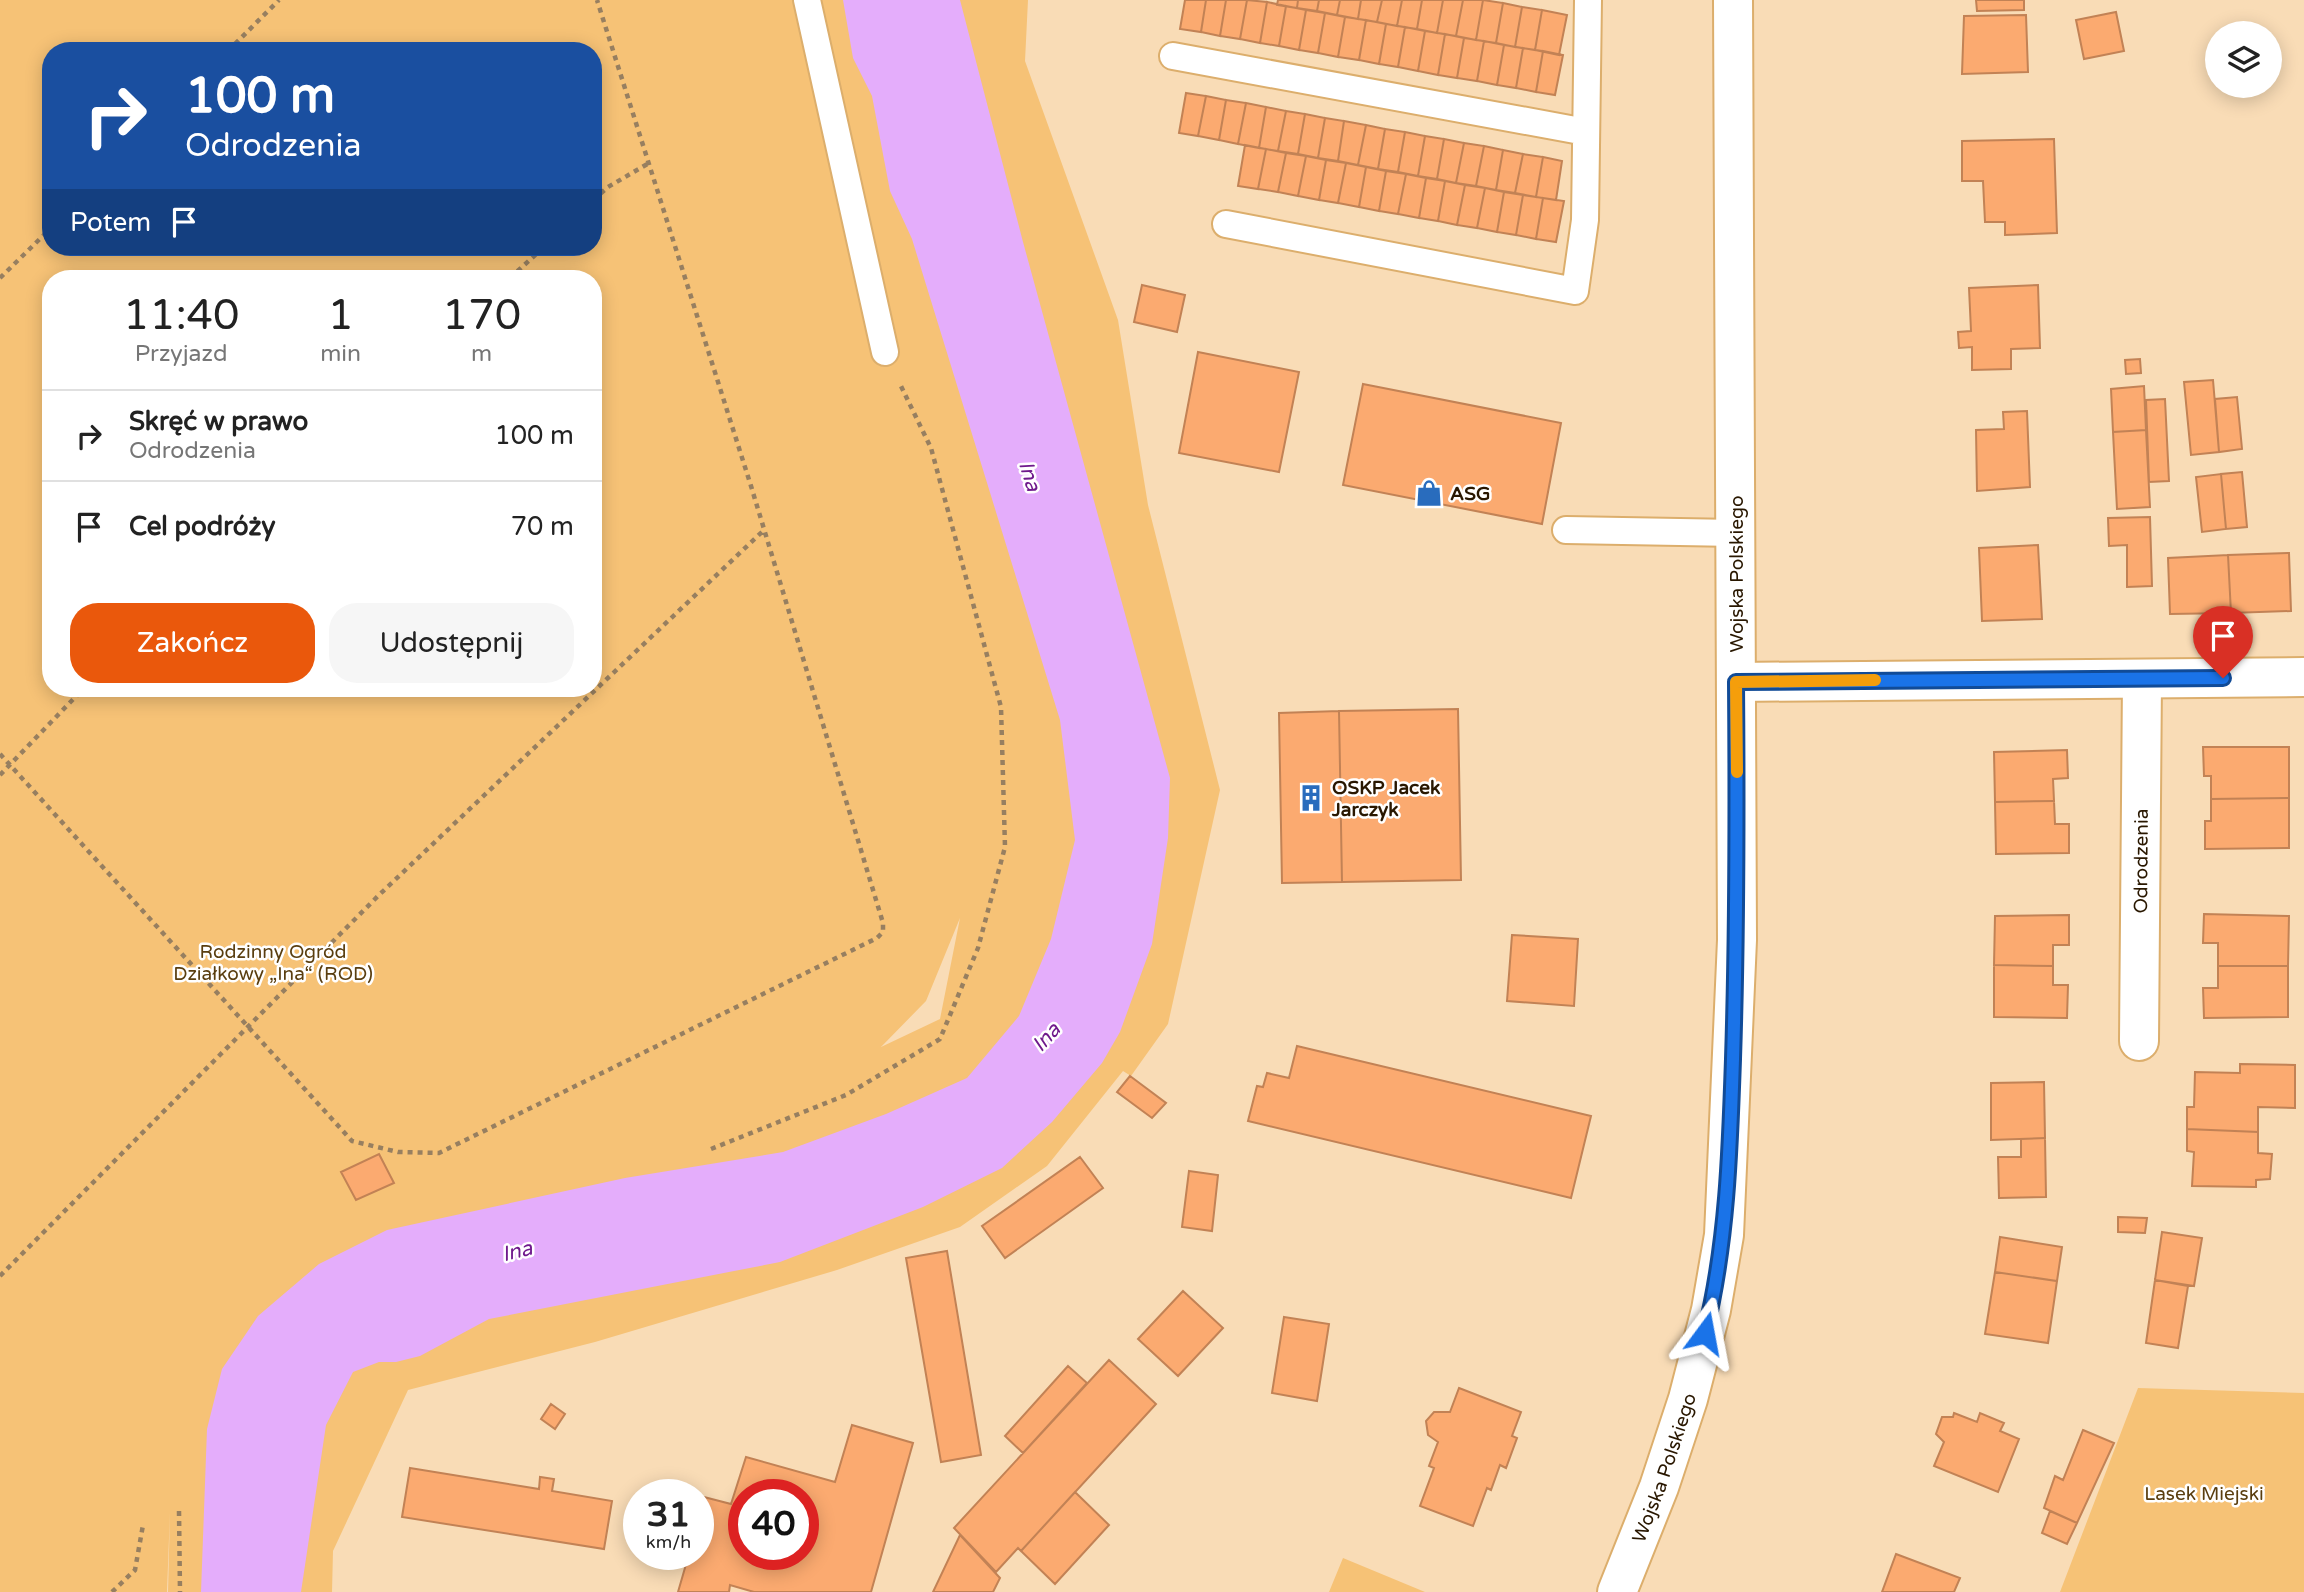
<!DOCTYPE html>
<html lang="pl">
<head>
<meta charset="utf-8">
<style>
  body { margin:0; font-family:"Varela Round",sans-serif; background:#f6f6f6; color:#222; height:100vh; display:flex; flex-direction:column; font-size:26px; white-space:nowrap }
  * { box-sizing:border-box; margin:0 }
  p { font-size:23px; color:#767676 }
  .icon { flex:none; width:38px; height:38px; fill:none; stroke:currentColor; stroke-width:2; stroke-linecap:round; stroke-linejoin:round }
  .map { position:relative; flex:1; overflow:hidden }
  .side { position:absolute; left:42px; top:270px; width:560px; height:427px; display:flex; flex-direction:column; background:#fff; border-radius:28px; box-shadow:0 4px 18px #0003 }
  .side>* { flex:none }
  .hud { position:absolute; left:42px; top:42px; width:560px; height:214px; border-radius:28px; box-shadow:0 4px 18px #0003; background:#1a4fa0; color:#fff; overflow:hidden }
  .tools { position:absolute; left:2205px; top:21px; display:grid; gap:14px }
  .tools a { display:grid; place-items:center; width:77px; height:77px; border-radius:50%; background:#fff; box-shadow:0 4px 18px #0003; font-size:35px }
  .speed { position:absolute; left:623px; top:1479px; display:flex; gap:14px; font-size:35px; font-weight:700; text-align:center }
  .speed>* { display:grid; place-content:center; width:91px; height:91px; border-radius:50%; background:#fff; box-shadow:0 4px 18px #0003; line-height:1 }
  .speed small { font-size:18px; font-weight:400 }
  .speed .limit { border:10px solid #d22; background:#fff; color:#111 }
  .pin { position:absolute; display:grid; place-items:center; width:60px; height:60px; color:#fff; margin:-72px -30px; border-radius:50% 50% 50% 0; rotate:-45deg; box-shadow:0 0 7px #0007 }
  .pin .icon { rotate:45deg }
  .me { position:absolute; width:77px; margin:-38px; rotate:13deg; stroke-linejoin:round; filter:drop-shadow(0 0 5px #0008) }
  .turn { display:flex; align-items:center; gap:24px; height:147px; padding:0 28px; font-size:32px }
  .turn .icon { width:91px; height:91px; stroke-width:2.5 }
  .turn b { display:block; font-size:49px; line-height:60px }
  .then { display:flex; align-items:center; height:66px; padding:0 28px; background:#0003; gap:14px; font-size:26px }
  .eta { display:flex; justify-content:space-evenly; align-items:center; height:119px; text-align:center }
  .eta b { font-size:42px; font-weight:600; line-height:49px }
  .primary-button { display:flex; gap:14px; margin-top:auto; padding:14px 28px }
  .primary-button a { flex:1; height:80px; border-radius:28px; background:#ea580c; color:#fff; font-size:28px; font-weight:600; line-height:80px; text-align:center }
  .primary-button a+a { background:#f6f6f6; color:#222 }
  ul { padding:0; list-style:none }
  li { display:flex; align-items:center; gap:21px; height:91px; padding:0 28px; border-top:2px solid #e0e0e0 }
  li div { flex:1 }
  li b { display:block; font-size:26px }
  li em { font-style:normal }
  .map>svg:first-child { display:block }
  .green { fill:#f6c276; fill-rule:evenodd }
  .water { fill:#e4adfb }
  .building { fill:#fbaa70; stroke:#c28255; stroke-width:2; fill-rule:evenodd }
  .lines { fill:none; stroke-linecap:round; stroke-linejoin:round }
  .lane-casing { stroke:#dcae6c; stroke-width:30 }
  .street-casing { stroke:#dcae6c; stroke-width:42 }
  .secondary-casing { stroke:#dcae6c; stroke-width:42 }
  .path { stroke:#977f60; stroke-width:4.5; stroke-dasharray:5 5; stroke-linecap:butt }
  .lane { stroke:#fff; stroke-width:26 }
  .street { stroke:#fff; stroke-width:38 }
  .secondary { stroke:#fff; stroke-width:38 }
  .route-casing { stroke:#114b97; stroke-width:18 }
  .route { stroke:#1a73e8; stroke-width:12 }
  .slow { stroke:#f59e0b; stroke-width:12 }
  .labels { text-anchor:middle; stroke-width:5; stroke-linejoin:round; paint-order:stroke }
  .poi-label { font-size:19px; font-weight:bold; fill:#291700; stroke:#fff; text-anchor:start }
  .street-label { font-size:19px; fill:#291700; stroke:#fff }
  .park-label { font-size:19px; fill:#5a3e0f; stroke:#fff }
  .water-label { font-size:21px; font-style:italic; fill:#6f198c; stroke:#fff }
</style>
</head>
<body>
<div class="map">
<svg width="2304" height="1592" viewBox="0 0 2304 1592">
  <rect width="100%" height="100%" fill="#f9dcb6"/>
  <path class="green" d="M0,0H1028L1025,61L1118,320L1148,505L1220,790L1168,1024L1131,1076L1123,1071L1047,1166L960,1227L837,1270L595,1342L408,1390L333,1551L332,1592H168L170,1512L167,1592H0ZM51,51H593V247H51ZM51,278H593V688H51ZM960,918L940,1019L881,1047L926,1001Z
    M2138,1388L2304,1393V1592H2060Z
    M1343,1558L1425,1592H1329Z"/>
  <path class="water" d="M843,0H960L1023,242L1170,778L1168,838L1152,944L1120,1032L1102,1063L1052,1122L1002,1168L923,1207L780,1262L489,1319L420,1356L396,1362H379L353,1372L326,1425L301,1592H201L207,1429L222,1369L258,1316L319,1264L387,1230L625,1178L783,1152L886,1114L967,1078L1019,1016L1051,939L1075,840L1060,720L912,239L890,191L872,96L853,58Z"/>
  <path class="building" d="M1185,0H1206L1201,32L1180,29Z
    M1206,0H1226L1220,36L1201,32Z
    M1226,0H1247L1240,39L1220,36Z
    M1247,0L1267,2L1260,43L1240,39Z
    M1278,0H1298L1297,8L1277,5Z
    M1298,0H1319L1317,11L1297,8Z
    M1319,0H1340L1337,15L1317,11Z
    M1340,0H1361L1358,19L1337,15Z
    M1361,0H1382L1377,22L1358,19Z
    M1382,0H1402L1397,26L1377,22Z
    M1402,0H1422L1417,29L1397,26Z
    M1422,0H1443L1437,33L1417,29Z
    M1443,0H1463L1456,36L1437,33Z
    M1463,0H1483L1476,40L1456,36Z
    M1483,0L1503,3L1496,43L1476,40Z
    M1976,0H2024V10L1977,11Z
    M1267,2L1286,6L1279,46L1260,43Z
    M1503,3L1522,7L1515,47L1496,43Z
    M1286,6L1306,10L1299,50L1279,46Z
    M1522,7L1542,10L1535,50L1515,47Z
    M1306,10L1325,13L1318,53L1299,50Z
    M1542,10L1567,15L1559,55L1535,50Z
    M2116,12L2124,51L2084,59L2076,20Z
    M1325,13L1345,17L1338,57L1318,53Z
    M2026,15L2028,72L1962,74L1964,16Z
    M1345,17L1366,20L1359,60L1338,57Z
    M1366,20L1386,24L1379,64L1359,60Z
    M1386,24L1405,27L1398,67L1379,64Z
    M1405,27L1425,31L1418,71L1398,67Z
    M1425,31L1445,34L1438,75L1418,71Z
    M1445,34L1464,38L1457,78L1438,75Z
    M1464,38L1484,41L1477,81L1457,78Z
    M1484,41L1504,45L1497,85L1477,81Z
    M1504,45L1523,48L1516,88L1497,85Z
    M1523,48L1543,51L1536,92L1516,88Z
    M1543,51L1563,55L1555,95L1536,92Z
    M1186,93L1206,96L1198,136L1179,133Z
    M1206,96L1226,100L1219,140L1198,136Z
    M1226,100L1246,103L1238,144L1219,140Z
    M1246,103L1266,107L1259,148L1238,144Z
    M1266,107L1286,111L1278,151L1259,148Z
    M1286,111L1305,114L1298,154L1278,151Z
    M1305,114L1325,118L1318,158L1298,154Z
    M1325,118L1344,121L1338,161L1318,158Z
    M1344,121L1366,125L1358,165L1338,161Z
    M1366,125L1385,129L1378,169L1358,165Z
    M1385,129L1405,132L1398,172L1378,169Z
    M1405,132L1425,136L1418,176L1398,172Z
    M1425,136L1444,139L1437,179L1418,176Z
    M1444,139L1464,143L1456,183L1437,179Z
    M2054,139L2057,233L2005,235V222H1985L1983,181H1962V141Z
    M1464,143L1484,146L1476,186L1456,183Z
    M1245,145L1266,149L1258,189L1238,186Z
    M1484,146L1503,150L1496,190L1476,186Z
    M1266,149L1286,153L1278,192L1258,189Z
    M1503,150L1523,154L1515,193L1496,190Z
    M1286,153L1306,156L1298,196L1278,192Z
    M1523,154L1543,157L1536,197L1515,193Z
    M1306,156L1326,160L1319,200L1298,196Z
    M1543,157L1562,161L1556,200L1536,197Z
    M1326,160L1346,163L1338,203L1319,200Z
    M1346,163L1366,167L1359,207L1338,203Z
    M1366,167L1386,171L1379,211L1359,207Z
    M1386,171L1406,174L1398,214L1379,211Z
    M1406,174L1426,178L1419,218L1398,214Z
    M1426,178L1445,181L1438,221L1419,218Z
    M1445,181L1465,185L1457,225L1438,221Z
    M1465,185L1485,188L1477,228L1457,225Z
    M1485,188L1504,192L1497,232L1477,228Z
    M1504,192L1523,195L1516,235L1497,232Z
    M1523,195L1543,198L1536,239L1516,235Z
    M1543,198L1564,201L1556,242L1536,239Z
    M1142,285L1185,295L1177,332L1134,322Z
    M2038,285L2040,348L2011,349V369L1972,370V347L1959,348L1958,332L1971,331L1969,288Z
    M1198,352L1299,372L1279,472L1179,453Z
    M2140,359L2141,373L2126,374L2125,360Z
    M2213,380L2219,452L2191,455L2184,382Z
    M1363,384L1561,423L1542,524L1343,485Z
    M2144,386L2146,430L2113,432L2111,389Z
    M2237,397L2242,449L2219,452L2215,399Z
    M2165,399L2169,481L2149,482L2146,400Z
    M2027,411L2030,487L1977,491L1976,430L2004,429L2003,412Z
    M2146,430L2150,507L2117,509L2113,432Z
    M2242,472L2247,527L2226,529L2221,474Z
    M2221,474L2226,529L2202,532L2196,477Z
    M2150,517L2152,586L2127,587V545L2109,546L2108,518Z
    M2038,545L2042,619L1982,621L1979,548Z
    M2289,553L2291,611L2231,613L2228,555Z
    M2228,555L2231,613L2170,614L2168,558Z
    M1458,709L1461,880L1342,882L1339,711Z
    M1339,711L1342,882L1282,883L1279,713Z
    M2203,747H2289V798L2211,799V776H2204Z
    M2067,750L2068,778L2053,779L2054,801L1995,802L1994,752Z
    M2289,798V848L2205,849V821H2211V799Z
    M2054,801L2055,824H2069V853L1996,854L1995,802Z
    M2204,914L2289,916L2288,966H2218V943H2203Z
    M2069,915V945H2053V966L1994,965L1995,916Z
    M1512,935L1578,939L1574,1006L1507,1001Z
    M1994,965L2053,966V985H2068L2067,1018L1994,1017Z
    M2218,966H2288V1017L2204,1018L2203,988H2218Z
    M1297,1046L1591,1116L1571,1198L1248,1121L1257,1086L1263,1087L1267,1073L1289,1078Z
    M2240,1064L2295,1065V1108L2258,1107V1132L2187,1129V1107H2194L2195,1072L2240,1073Z
    M1130,1076L1166,1103L1152,1118L1117,1092Z
    M2044,1082L2045,1138L1991,1140V1083Z
    M2187,1129L2258,1132V1153L2272,1154L2270,1179L2256,1180V1187L2192,1186L2194,1152L2187,1151Z
    M2045,1138L2046,1197L1999,1198L1998,1157H2021V1139Z
    M379,1154L394,1183L356,1200L341,1172Z
    M1080,1157L1103,1188L1005,1258L982,1226Z
    M1189,1171L1218,1175L1212,1231L1182,1227Z
    M2118,1217L2147,1218L2145,1233L2118,1232Z
    M2162,1232L2202,1238L2194,1286L2155,1280Z
    M2000,1237L2062,1247L2057,1281L1995,1272Z
    M947,1251L981,1455L941,1462L906,1258Z
    M1995,1272L2057,1281L2048,1343L1985,1334Z
    M2155,1280L2188,1286L2178,1348L2146,1343Z
    M1183,1291L1223,1328L1178,1376L1138,1339Z
    M1284,1317L1329,1324L1317,1401L1272,1393Z
    M1109,1360L1156,1404L1021,1551L1018,1548L996,1572L954,1528Z
    M1068,1366L1087,1383L1023,1453L1005,1436Z
    M1459,1388L1521,1412L1512,1436L1517,1438L1506,1468L1500,1465L1491,1490L1487,1488L1473,1526L1420,1506L1434,1468L1429,1466L1438,1442L1428,1435L1426,1421L1434,1412H1450Z
    M551,1404L565,1414L555,1429L541,1419Z
    M1954,1413L1977,1422L1980,1413L2004,1423L2000,1431L2019,1439L1998,1492L1934,1466L1944,1442L1936,1434L1942,1417H1953Z
    M852,1425L913,1443L871,1592H754L730,1585L729,1592H678L689,1554H698V1520L704,1497L731,1504L746,1457L835,1482ZM744,1494H803V1554H744Z
    M2083,1430L2114,1443L2077,1523L2044,1508L2055,1476L2063,1480Z
    M410,1468L539,1489L540,1477L554,1479L552,1491L612,1501L604,1549L402,1517Z
    M1075,1492L1109,1525L1055,1584L1021,1551Z
    M2050,1511L2077,1523L2067,1544L2042,1533Z
    M960,1535L1000,1578L993,1592H933Z
    M1896,1554L1960,1578L1954,1592H1882Z"/>
  <g class="lines">
    <defs>
      <path id="lane" d="M807,0L885,352
        M1173,56L1586,132
        M1226,224L1575,291L1585,220L1588,0
        M1566,530L1736,533"/>
      <g id="street">
        <path d="M1736,682L2304,677"/>
        <path id="s1" d="M2139,1041L2142,680"/>
      </g>
      <g id="secondary">
        <path id="s2" d="M1617,1592L1659,1487L1688,1399L1711,1310L1724,1235L1737,940L1733,0"/>
      </g>
    </defs>
    <use href="#lane" class="lane-casing"/>
    <use href="#street" class="street-casing"/>
    <use href="#secondary" class="secondary-casing"/>
    <path class="path" d="M228,51L279,0
      M593,200L608,187L649,163
      M0,278L51,228
      M510,278L544,247
      M0,754L352,1141L398,1152L439,1153L877,938L883,932V923L751,486L597,0
      M0,775L84,688
      M711,1149L846,1095L940,1039L978,948L1005,847L1001,707L931,448L900,384
      M0,1276L379,895L763,531
      M179,1511L180,1592
      M112,1592L135,1570L143,1525"/>
    <use href="#lane" class="lane"/>
    <use href="#street" class="street"/>
    <use href="#secondary" class="secondary"/>
  </g>
  <g class="lines">
    <defs>
      <path id="route" d="M1705,1333C1727,1244 1730,1151 1733,1059C1737,933 1737,808 1736,682L2223,678"/>
    </defs>
    <use href="#route" class="route-casing"/>
    <use href="#route" class="route"/>
    <path class="slow" d="M1737,772L1736,682L1875,680"/>
  </g>
  <defs>
    <symbol id="shop-bare" viewBox="-9 -9 18 18"><path d="M-5-2.5h2.3a2.7 3.5 0 0 1 5.4 0H5L5.5 6h-11ZM-1.5-2.5h3a1.5 2.3 0 0 0-3 0Z" fill="#296cbd" stroke="#fff" stroke-width="2.5" paint-order="stroke"/></symbol>
    <symbol id="building-bare" viewBox="-9 -9 18 18"><path d="M-4-6H4V6H1V3H-1V6H-4ZM-2.5-4.3h1.7v1.8h-1.7ZM.8-4.3h1.7v1.8H.8ZM-2.5-1h1.7V.8h-1.7ZM.8-1h1.7V.8H.8Z" fill="#296cbd" stroke="#fff" stroke-width="2.5" paint-order="stroke"/></symbol>
  </defs>
  <g fill-rule="evenodd">
    <use href="#shop-bare" x="1410" y="474" width="38" height="38"/>
    <use href="#building-bare" x="1292" y="779" width="38" height="38"/>
  </g>
  <g class="labels">
    <g class="poi-label">
      <text x="1450" y="500">ASG</text>
      <text x="1332" y="794">OSKP Jacek<tspan x="1332" dy="22">Jarczyk</tspan></text>
    </g>
    <g class="street-label">
      <text transform="translate(1736 574) rotate(-90)" y="7">Wojska Polskiego</text>
      <text dy="7" stroke="none"><textPath href="#s1" startOffset="180">Odrodzenia</textPath></text>
      <text dy="7" stroke="none"><textPath href="#s2" startOffset="133">Wojska Polskiego</textPath></text>
    </g>
    <g class="park-label">
      <text x="273" y="958">Rodzinny Ogród<tspan x="273" dy="22">Działkowy „Ina“ (ROD)</tspan></text>
      <text x="2204" y="1500">Lasek Miejski</text>
    </g>
    <g class="water-label">
      <text transform="translate(1030 476) rotate(73)" y="7">Ina</text>
      <text transform="translate(1046 1037) rotate(-48)" y="7">Ina</text>
      <text transform="translate(517 1251) rotate(-14)" y="7">Ina</text>
    </g>
  </g>
</svg>
<div class="tools">
<a><svg class="icon" aria-label="layers" viewBox="0 0 24 24"><path d="M12 4l9 5-9 5-9-5zM3 14l9 5 9-5"/></svg></a>
</div>
<div class="speed"><div>31<small>km/h</small></div><div class="limit">40</div></div>
<div class="pin" style="left:2223px;top:678px;background:#d93025"><svg class="icon" aria-label="arrive" viewBox="0 0 24 24"><path d="M6 21V4h12l-3 4 3 4H6"/></svg></div>
<svg class="me" style="left:1705px;top:1333px" viewBox="-20 -20 40 40"><path d="M0-17L14 15 0 8-14 15z" fill="#1a73e8" stroke="#fff" stroke-width="4"/></svg>
<div class="hud">
<div class="turn"><svg class="icon" aria-label="right" viewBox="0 0 24 24"><path d="M7 20v-9h11M14 6l5 5-5 5"/></svg><div><b>100 m</b>Odrodzenia</div></div>
<div class="then">Potem<svg class="icon" aria-label="arrive" viewBox="0 0 24 24"><path d="M6 21V4h12l-3 4 3 4H6"/></svg></div>
</div>
<section class="side">
<div class="eta">
<div><b>11:40</b><p>Przyjazd</p></div>
<div><b>1</b><p>min</p></div>
<div><b>170</b><p>m</p></div>
</div>
<ul>
<li><svg class="icon" aria-label="right" viewBox="0 0 24 24"><path d="M7 20v-9h11M14 6l5 5-5 5"/></svg><div><b>Skręć w prawo</b><p>Odrodzenia</p></div><em>100 m</em></li>
<li><svg class="icon" aria-label="arrive" viewBox="0 0 24 24"><path d="M6 21V4h12l-3 4 3 4H6"/></svg><div><b>Cel podróży</b></div><em>70 m</em></li>
</ul>
<div class="primary-button"><a>Zakończ</a><a>Udostępnij</a></div>
</section>
</div>
</body>
</html>
